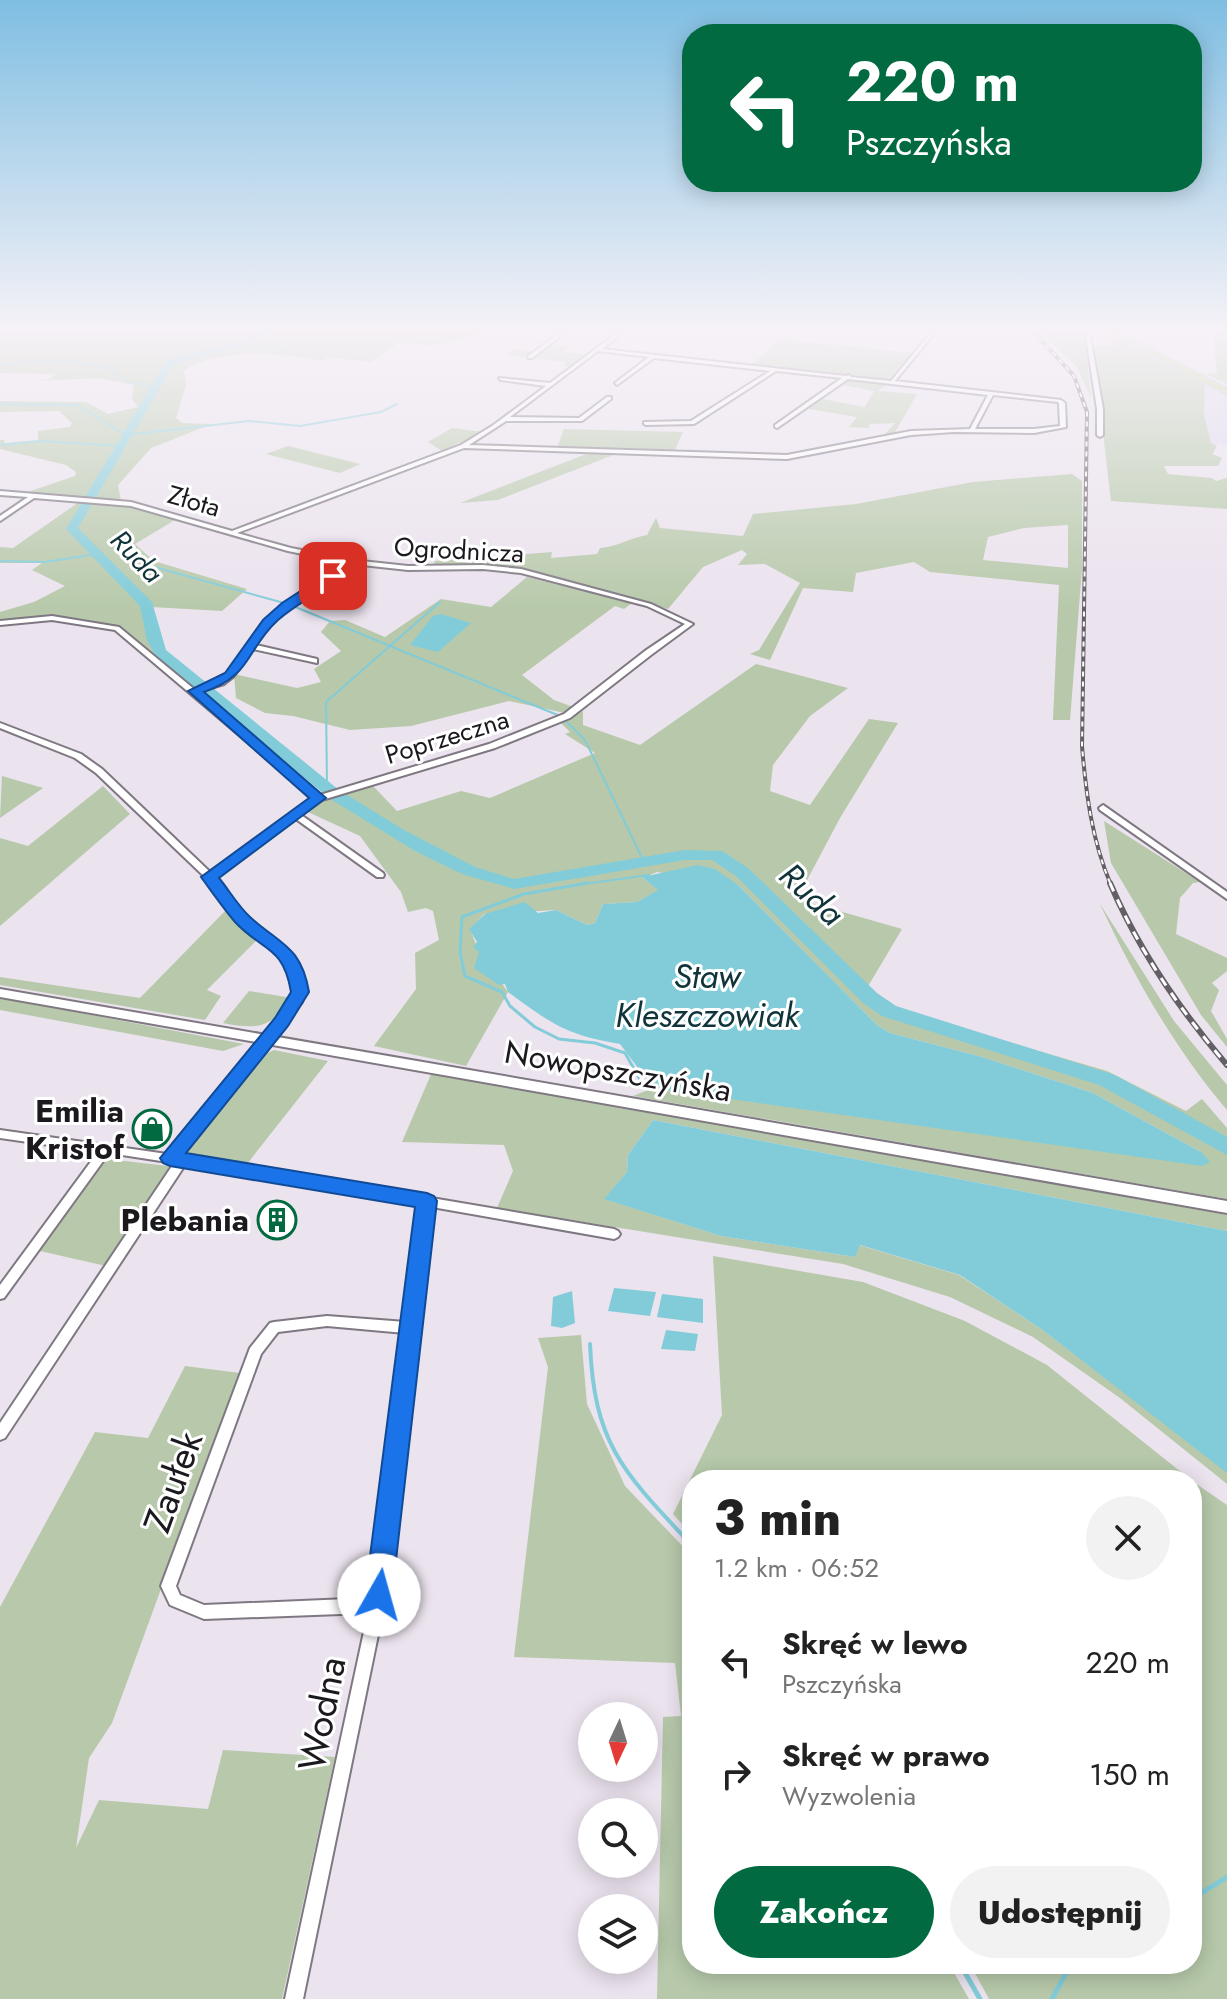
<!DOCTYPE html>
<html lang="pl">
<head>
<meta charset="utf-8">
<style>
  body { margin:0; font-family:Jost,sans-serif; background:#f2f2f2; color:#222; height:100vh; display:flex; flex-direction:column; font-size:30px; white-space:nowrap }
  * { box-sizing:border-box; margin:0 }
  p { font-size:26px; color:#767676 }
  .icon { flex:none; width:44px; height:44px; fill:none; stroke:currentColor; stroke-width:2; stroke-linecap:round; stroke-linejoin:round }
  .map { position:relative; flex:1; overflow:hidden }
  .panel { position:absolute; left:682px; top:1470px; width:520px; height:504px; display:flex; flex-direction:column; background:#fff; border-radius:32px; box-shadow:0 4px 20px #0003 }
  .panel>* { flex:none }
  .guide { position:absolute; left:682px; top:24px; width:520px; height:168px; border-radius:32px; box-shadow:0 4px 20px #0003; background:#016a41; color:#fff; overflow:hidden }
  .needle { width:52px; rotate:184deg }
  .controls { position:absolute; left:578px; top:1702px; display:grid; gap:16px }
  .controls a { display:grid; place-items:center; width:80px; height:80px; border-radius:50%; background:#fff; box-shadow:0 4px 20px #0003; font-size:40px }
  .pin { position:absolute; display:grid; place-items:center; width:68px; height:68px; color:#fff; margin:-34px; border-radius:16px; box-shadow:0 4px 12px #0006 }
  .me { position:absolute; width:88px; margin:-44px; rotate:7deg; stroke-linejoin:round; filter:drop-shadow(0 0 6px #0008) }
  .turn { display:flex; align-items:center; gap:28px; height:168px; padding:0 32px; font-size:36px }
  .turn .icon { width:104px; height:104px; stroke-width:2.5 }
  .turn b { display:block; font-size:56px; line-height:68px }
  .round { display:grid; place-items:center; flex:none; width:84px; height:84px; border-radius:42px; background:#f2f2f2 }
  .overview { display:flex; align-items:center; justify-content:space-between; height:136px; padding:0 32px }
  h1 { font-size:48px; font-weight:800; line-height:60px }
  .action { display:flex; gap:16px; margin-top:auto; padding:16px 32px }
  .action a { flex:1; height:92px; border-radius:48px; background:#016a41; color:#fff; font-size:32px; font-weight:800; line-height:92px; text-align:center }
  .action a+a { background:#f2f2f2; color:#222 }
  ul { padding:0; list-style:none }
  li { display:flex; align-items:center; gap:24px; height:112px; padding:0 32px }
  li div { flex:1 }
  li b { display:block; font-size:30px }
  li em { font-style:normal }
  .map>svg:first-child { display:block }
  .commercial { fill:#ded9ee }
  .green { fill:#b7c9aa; fill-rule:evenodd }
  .water { fill:#82ccd9 }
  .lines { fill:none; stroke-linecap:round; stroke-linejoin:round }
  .stream-far3 { stroke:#82ccd9; stroke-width:2 }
  .stream-far2 { stroke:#82ccd9; stroke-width:3 }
  .stream-far1 { stroke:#82ccd9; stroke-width:4 }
  .stream { stroke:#82ccd9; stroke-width:5 }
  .river { fill:#82ccd9; fill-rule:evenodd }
  .minor-casing { stroke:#7f7882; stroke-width:4 }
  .secondary-casing { stroke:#7f7882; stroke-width:4 }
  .primary-casing { stroke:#c8c8c9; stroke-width:4 }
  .minor { fill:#fff; fill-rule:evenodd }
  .secondary { fill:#fff; fill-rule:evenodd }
  .primary { fill:#c0d192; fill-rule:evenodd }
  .rail-far1-casing { stroke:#635f65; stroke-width:4 }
  .rail-casing { stroke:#635f65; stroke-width:6 }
  .rail-far1 { stroke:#fff; stroke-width:2; stroke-dasharray:5; stroke-linecap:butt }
  .rail { stroke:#fff; stroke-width:3; stroke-dasharray:9; stroke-linecap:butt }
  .route { fill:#1a73e8; stroke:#114b97; stroke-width:2 }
  .labels { text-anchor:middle; stroke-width:6; stroke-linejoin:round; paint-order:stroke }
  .far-street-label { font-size:26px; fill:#1b191d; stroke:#fff }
  .far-water-label { font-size:28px; font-style:italic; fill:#10343a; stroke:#fff }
  .street-label { font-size:32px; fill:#1b191d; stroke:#fff }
  .poi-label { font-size:32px; font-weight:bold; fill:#1b191d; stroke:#fff; text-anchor:end }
  .water-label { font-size:34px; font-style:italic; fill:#10343a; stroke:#fff }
  .near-street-label { font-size:38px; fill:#1b191d; stroke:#fff }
</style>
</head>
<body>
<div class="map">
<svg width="1227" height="1999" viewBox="0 0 1227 1999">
  <rect width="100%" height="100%" fill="#ebe3ee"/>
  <path class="commercial" d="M1205,385L1227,396V446L1211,443L1204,414Z"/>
  <path class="green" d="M0,330H495L432,346L400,342L371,362L327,357L324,361C287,354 215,347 184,371L186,385L176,418L182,423L212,424L151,448L118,485L121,501L19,495L75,476L76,472L66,465L0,449V440H4L5,443L38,440V431L70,427L72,423L59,411L0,412V401L86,402L108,414L138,407L132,399L134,385L99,378L34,381L50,379L56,374L0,373Z
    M1037,330L1084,332L1091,397L1077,367Z
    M1213,331H1227V336L1221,338L1227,341V384L1205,374L1217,373Z
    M1112,334L1205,385L1204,414L1211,443L1217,446L1212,454L1222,458L1218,466H1164L1168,474L1212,478L1216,481L1227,478V509L1111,501L1093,346L1114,345Z
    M779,339L912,353L889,379L751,366Z
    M544,344L569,347L564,352L589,355L573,367L564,366L567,362L505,355L513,349L534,351Z
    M851,377L891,382L878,391L917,394L894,434L884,435L895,423L870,424L869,428L849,427L857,417L809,409L822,399L865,407L874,391L843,385Z
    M452,428L483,432L442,451L428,442Z
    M564,429L683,432L674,452L557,448Z
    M288,446L360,464L340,473L266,454Z
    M594,451L621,452L498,500L460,503Z
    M1072,474L1082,481V569L1070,720H1053L1059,585L930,572L914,562L856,573L853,592L803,588L770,660L750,654L759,650L800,583L765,564L738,565L747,554L742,550L703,567L668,609L555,577L510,567L433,566L435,561L552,552L551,558L597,554L600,548C617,547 629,538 647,535L656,518L660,528L743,536L753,514L856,504L973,482ZM1068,525V568L983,560L988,537L1024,528Z
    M79,502L124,505L175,520L135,544L154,561L247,589L222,611L152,607L160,644L196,688L120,627L44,616L0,622V612L34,602L65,586L32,570L42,563H0V547L13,548Z
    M527,577L632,603L624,609L615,606L522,675L554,700L573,707L565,713L509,701L411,726L350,730L293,716L265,713L236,698L234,674L297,688L321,682L314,669L341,651L321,632L330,621L345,620L385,637L441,599L491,607Z
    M756,664L848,688L810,716L773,765L770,791L810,805L869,719L898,723L840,818L797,899L902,929L867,988L890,1007L1107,1071L1186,1111L1202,1099L1227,1128V1199L633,1096L653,1088L1201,1152L1093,1093L982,1057L890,1033L878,1026L738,885L657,872L643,878L659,890L637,902L603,904L595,923L587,925L556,910L484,914L470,929L479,952L508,992L466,1066L374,1046L416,989L415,953L439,940L433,911L426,908L408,912L401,892L360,836L308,812L322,800L373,786L397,811L461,791L490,798L595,753L565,734L570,732L561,723L583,711V725L640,745Z
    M2,776L43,788L0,818Z
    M103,786L130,814L0,926V838L28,846Z
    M1104,821L1200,882L1193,883L1180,898L1176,934L1227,958V971L1212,983L1219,990L1211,1011L1227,1039V1047L1201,1015L1111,863Z
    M1100,904L1174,1021L1227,1085V1110C1175,1049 1134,977 1100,904Z
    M228,908L259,938L207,990L221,996L205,1020L0,985V977L140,998Z
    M249,991L292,998C270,1028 259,1030 223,1023Z
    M0,998L23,1002L244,1044L223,1051L0,1010Z
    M274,1050L328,1061L247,1164L188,1157L186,1147L263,1055Z
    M432,1072L1227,1215V1231L653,1120L628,1155L627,1172L605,1199L721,1236L855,1257L859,1245L959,1275L1044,1331L1227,1471V1484L1120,1398L1033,1337L950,1297L843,1264L497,1208L513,1171L504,1145L402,1142Z
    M107,1159L168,1166L173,1170L106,1266L40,1251Z
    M713,1256L863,1282L965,1321L1047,1365L1191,1480H692V1535L673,1514L722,1415Z
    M581,1335L587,1404L625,1486L692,1556V1964H949L969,1999H657L663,1717L681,1716L675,1663L514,1657L548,1367L538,1338Z
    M185,1366L240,1373L112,1723L89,1758L76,1848L99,1800L208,1809L223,1750L335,1757L282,1999H0V1607L95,1432L148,1438Z
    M1192,1481L1227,1505V1999H989L970,1964H1192Z"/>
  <path class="water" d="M441,614L471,623L438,652L410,645L433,616Z
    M698,865L715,869L738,885L878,1026L890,1033L982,1057L1093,1093L1201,1152L1210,1162L1202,1166L653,1088L620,1044C566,1035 552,1024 508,992L505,984L499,985L474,968L479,952L473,947L477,942L469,929L485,914L525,902L538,913L556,910L587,925L595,923L603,904L637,902L658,890L642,877Z
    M653,1120L1227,1231V1473L1044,1331L960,1275L860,1245L855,1257L721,1236L604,1199L627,1172L628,1155Z
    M614,1288L656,1292L650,1316L608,1311Z
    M572,1291L575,1323L562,1328L551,1326L553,1297Z
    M662,1294L703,1299V1323L657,1317Z
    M666,1330L698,1334L695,1351L661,1349Z"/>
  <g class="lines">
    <path class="stream-far3" d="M231,346L287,349
      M0,365L33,361L76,362L109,368L129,382L155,387
      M0,404L77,405L126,435L249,421L300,426L381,412L397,404
      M0,445L41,441L121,446
      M0,561L45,562L97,554
      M147,565L284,603
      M293,606L560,716
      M566,721L585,740L644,862
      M327,787L326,702L440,602
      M576,885L649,875"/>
    <path class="stream-far2" d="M588,883L524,894L462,917L460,952L465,976L502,992L510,1006L535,1027L559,1039L595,1043L625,1053L645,1088"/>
    <path class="stream-far1" d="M590,1344C594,1441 621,1470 686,1539"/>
    <path class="stream" d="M684,1537L692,1546
      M1192,1899L1227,1877
      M960,1964L980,1999
      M1052,1999L1071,1964"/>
    <path class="river" d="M260,330H271L244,346L174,364L78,528L152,602L166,650L339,790L404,830L475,867L514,879L685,850L722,851L748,868L877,993L896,1006L1115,1075L1227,1137V1155L1099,1085L882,1016L863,1003L736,876L712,860H685L514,889L462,874L415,851L329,798L155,655L147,640L140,606L66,529L167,360L238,342Z"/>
    <defs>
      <path id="minor" d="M564,330H569L532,358H528V356Z
        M621,330H626L602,349L846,376L849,375L851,377L891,381L933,330H937L895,381L1061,400L1065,403L1066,427L1034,433L953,432L911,435L787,459L464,448L237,533L291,548L352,560L408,566L483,565L521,569L651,604L693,624L651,655L570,718L495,748L322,800L301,815L383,873L384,875L383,877H377L296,819L215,878C225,891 235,907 247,918C272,942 317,959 302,1002L178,1155L614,1229L618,1231L620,1234L618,1237L614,1239L432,1207L385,1601L303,1999H285L368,1613L204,1619L170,1605L161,1586L250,1348L270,1323L274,1322L327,1316L406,1322L421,1205L185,1165L5,1438L0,1440V1423L174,1163L109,1153L4,1298L0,1299V1285L98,1152L0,1138V1130L167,1154L293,999L296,984L291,968L284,957L239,921L207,879L96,773L75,758L0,728V723L81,754L102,769L210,872L314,798L115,630L52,620L0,625V621L52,616L119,627L194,689L218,680L227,673L266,622L284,605L346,563L288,551L131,506L34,498L0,521V516L28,497L0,495V491L131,502L232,531L461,445L492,426L546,386L501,380L499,378L550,383ZM598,351L649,357L615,383L617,385L654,358L770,371L691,421L644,422V424L646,425L694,424L776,371L842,378L775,425V427L777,428L848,379L988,395L970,429L911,431L787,455L469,445L506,421H582L611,399V397H607L579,418L510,417ZM993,395L1058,402L1059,404L1060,426L1034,429H975ZM353,564L408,570L483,569L521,573L647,606L685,624L645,651L564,714L489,744L320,795L198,692L224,684L233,677L253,649L317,663V659L256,645L270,624L288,607ZM327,1326L405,1333L371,1598L204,1605L180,1595L176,1586L261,1354L278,1332Z
        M1085,330H1089L1103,409V435L1100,437L1097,435V409Z
        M1103,805L1227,892V899L1100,810L1099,808Z"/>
      <path id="secondary" d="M0,989L1227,1201V1213L0,997Z"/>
      <path id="primary" d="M1104,330H1113L1227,389V394Z"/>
    </defs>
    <use href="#minor" class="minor-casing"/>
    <use href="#secondary" class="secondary-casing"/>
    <use href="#primary" class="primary-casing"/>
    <use href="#minor" class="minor"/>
    <use href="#secondary" class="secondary"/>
    <use href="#primary" class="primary"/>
    <defs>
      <path id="rail-far1" d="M1032,330L1074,376L1087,412L1082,746C1086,794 1092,841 1111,885"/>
      <path id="rail" d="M1110,883C1139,951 1179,1009 1227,1065"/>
    </defs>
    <use href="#rail-far1" class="rail-far1-casing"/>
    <use href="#rail" class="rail-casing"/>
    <use href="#rail-far1" class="rail-far1"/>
    <use href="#rail" class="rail"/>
  </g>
  <linearGradient id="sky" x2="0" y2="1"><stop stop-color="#7fbee2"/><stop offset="0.54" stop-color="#f6f2f7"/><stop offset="1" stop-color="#f6f2f7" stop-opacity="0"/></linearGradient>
  <rect width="1227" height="610" fill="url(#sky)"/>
  <path class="route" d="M328,573L339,576C321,593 297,603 278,620C246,649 252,676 204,692L326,798L219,878C229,890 238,906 250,917C281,945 301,946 309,992L288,1026L186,1153L427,1193L434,1196L437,1201L392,1595L388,1604L379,1608L369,1604L365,1595L415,1207L170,1166L163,1163L160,1158L275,1018L291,992C283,945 263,952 235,922C223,908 212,892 201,877L309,798L188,691L225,673L263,620L282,603Z"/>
  <defs>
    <symbol id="shop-ring" viewBox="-11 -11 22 22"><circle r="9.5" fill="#fff" stroke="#016a41" stroke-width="1.5"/><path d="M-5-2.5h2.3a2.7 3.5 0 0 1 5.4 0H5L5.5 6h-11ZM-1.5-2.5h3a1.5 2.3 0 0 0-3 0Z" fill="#016a41"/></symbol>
    <symbol id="building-ring" viewBox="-11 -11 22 22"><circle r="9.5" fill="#fff" stroke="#016a41" stroke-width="1.5"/><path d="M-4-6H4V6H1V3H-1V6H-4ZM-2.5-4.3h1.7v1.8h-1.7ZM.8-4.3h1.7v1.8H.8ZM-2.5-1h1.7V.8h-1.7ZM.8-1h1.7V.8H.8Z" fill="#016a41"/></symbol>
  </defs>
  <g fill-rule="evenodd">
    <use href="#shop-ring" x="130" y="1107" width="44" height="44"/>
    <use href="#building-ring" x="255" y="1198" width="44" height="44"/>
  </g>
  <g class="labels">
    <g class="far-street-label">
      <text transform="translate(194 501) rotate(16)" y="9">Złota</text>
      <text transform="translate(459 550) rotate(3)" y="9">Ogrodnicza</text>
      <text transform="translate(447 737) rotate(-17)" y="9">Poprzeczna</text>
    </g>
    <g class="far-water-label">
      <text transform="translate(137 556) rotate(46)" y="10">Ruda</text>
    </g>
    <g class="street-label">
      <text transform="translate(618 1071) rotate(10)" y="11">Nowopszczyńska</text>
    </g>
    <g class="poi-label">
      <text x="124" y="1122">Emilia<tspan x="124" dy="37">Kristof</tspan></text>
      <text x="249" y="1231">Plebania</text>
    </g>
    <g class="water-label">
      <text transform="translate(812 894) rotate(43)" y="12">Ruda</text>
      <text x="707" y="988">Staw<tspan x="707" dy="39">Kleszczowiak</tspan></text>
    </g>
    <g class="near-street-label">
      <text transform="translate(173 1482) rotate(-70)" y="13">Zaułek</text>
      <text transform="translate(322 1714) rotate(-79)" y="13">Wodna</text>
    </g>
  </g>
</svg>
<div class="controls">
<a><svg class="needle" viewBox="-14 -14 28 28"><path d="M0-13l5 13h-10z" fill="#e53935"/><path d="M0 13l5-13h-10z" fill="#767676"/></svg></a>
<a><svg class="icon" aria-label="search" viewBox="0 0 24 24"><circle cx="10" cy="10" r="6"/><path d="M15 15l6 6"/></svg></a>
<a><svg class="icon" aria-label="layers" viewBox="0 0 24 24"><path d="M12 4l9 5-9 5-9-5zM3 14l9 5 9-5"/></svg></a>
</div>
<div class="pin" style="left:333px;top:576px;background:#d93025"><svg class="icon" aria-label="arrive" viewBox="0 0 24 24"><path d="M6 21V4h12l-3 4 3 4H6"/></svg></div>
<svg class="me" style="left:379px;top:1595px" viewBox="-20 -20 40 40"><circle r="19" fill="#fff"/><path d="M0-13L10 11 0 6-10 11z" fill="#1a73e8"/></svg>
<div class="guide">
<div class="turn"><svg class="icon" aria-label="left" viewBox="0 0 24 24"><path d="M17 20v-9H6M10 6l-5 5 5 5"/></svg><div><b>220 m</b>Pszczyńska</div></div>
</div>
<section class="panel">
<div class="overview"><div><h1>3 min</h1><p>1.2 km · 06:52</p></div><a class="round"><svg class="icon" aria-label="close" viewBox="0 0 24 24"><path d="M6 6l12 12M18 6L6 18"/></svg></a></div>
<ul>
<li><svg class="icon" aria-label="left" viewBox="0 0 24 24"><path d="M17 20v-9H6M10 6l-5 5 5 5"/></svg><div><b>Skręć w lewo</b><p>Pszczyńska</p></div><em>220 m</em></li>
<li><svg class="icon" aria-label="right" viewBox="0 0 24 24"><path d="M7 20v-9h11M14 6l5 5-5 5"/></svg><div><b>Skręć w prawo</b><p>Wyzwolenia</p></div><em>150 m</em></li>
</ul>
<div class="action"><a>Zakończ</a><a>Udostępnij</a></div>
</section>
</div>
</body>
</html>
